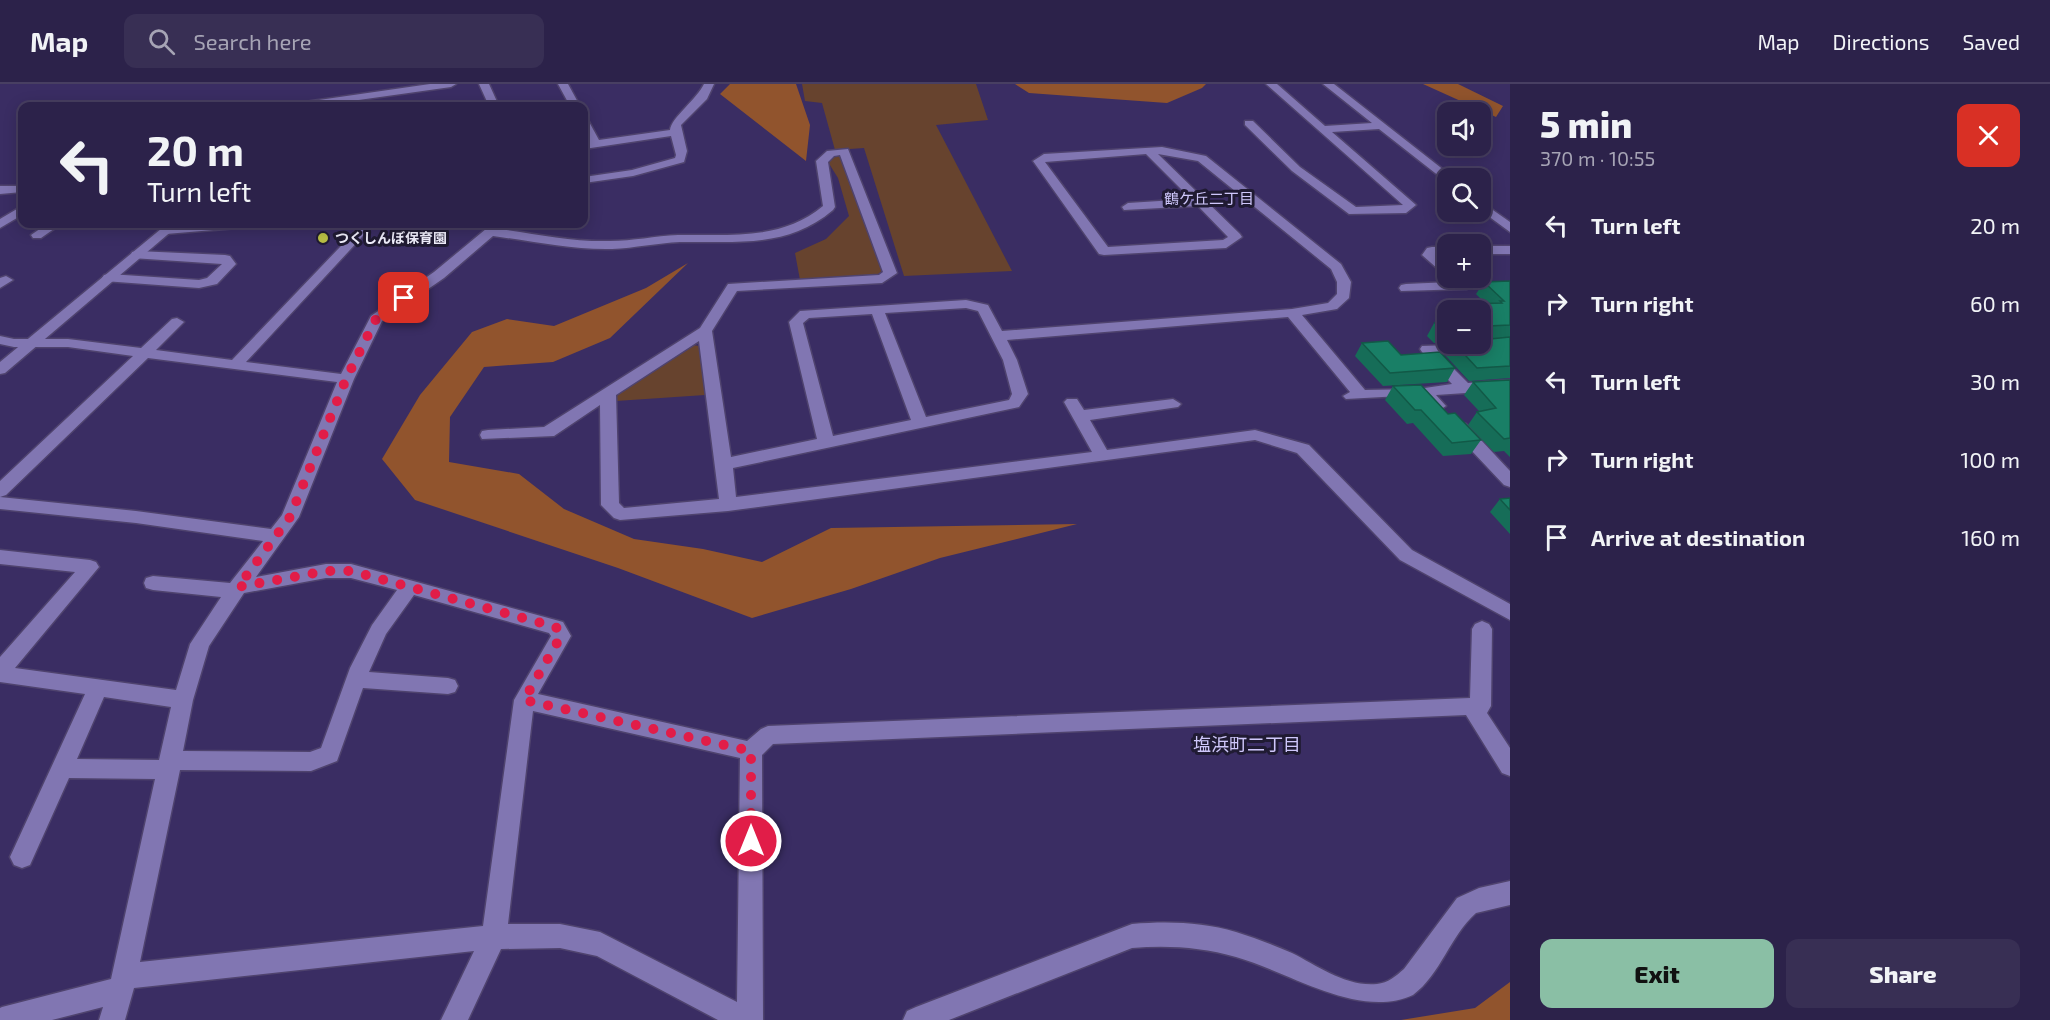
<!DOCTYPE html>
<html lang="en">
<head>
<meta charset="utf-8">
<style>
  body { margin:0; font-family:"Exo 2","Noto Sans JP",sans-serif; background:#382f54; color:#f1f3f6; height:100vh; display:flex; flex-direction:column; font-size:22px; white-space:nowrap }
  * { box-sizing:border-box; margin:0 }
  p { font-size:20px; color:#a6a4b5 }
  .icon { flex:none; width:33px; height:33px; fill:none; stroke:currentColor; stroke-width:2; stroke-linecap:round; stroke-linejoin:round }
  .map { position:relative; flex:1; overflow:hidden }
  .side { display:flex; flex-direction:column; background:#2c224a; width:540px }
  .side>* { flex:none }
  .guide { position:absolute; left:18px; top:18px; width:570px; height:126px; border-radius:12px; box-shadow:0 3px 15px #0003,0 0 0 2px #483f62; background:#2c224a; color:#f1f3f6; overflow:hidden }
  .controls { position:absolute; left:1437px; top:18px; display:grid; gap:12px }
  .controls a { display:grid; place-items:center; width:54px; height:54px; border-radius:12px; background:#2c224a; box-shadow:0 3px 15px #0003,0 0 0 2px #483f62; font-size:30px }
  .pin { position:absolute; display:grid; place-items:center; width:51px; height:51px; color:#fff; margin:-26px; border-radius:12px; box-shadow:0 3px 9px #0006 }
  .me { position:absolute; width:66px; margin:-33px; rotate:0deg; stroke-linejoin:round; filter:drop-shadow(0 0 4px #0008) }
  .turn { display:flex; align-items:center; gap:21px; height:126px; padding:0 30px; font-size:27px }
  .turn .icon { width:78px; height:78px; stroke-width:2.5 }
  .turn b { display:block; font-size:42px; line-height:51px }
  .round { display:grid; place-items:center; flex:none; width:63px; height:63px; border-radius:12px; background:#382f54 }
  .headline { display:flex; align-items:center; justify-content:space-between; height:102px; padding:0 30px }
  h1 { font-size:36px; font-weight:800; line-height:45px }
  .action { display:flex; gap:12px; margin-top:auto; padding:12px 30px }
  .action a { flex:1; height:69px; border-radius:12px; background:#8abfa5; color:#111; font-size:24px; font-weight:800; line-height:69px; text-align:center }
  .action a+a { background:#382f54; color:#f1f3f6 }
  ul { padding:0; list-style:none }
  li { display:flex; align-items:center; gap:18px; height:78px; padding:0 30px }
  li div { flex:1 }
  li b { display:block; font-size:22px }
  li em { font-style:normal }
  header { display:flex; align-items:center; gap:36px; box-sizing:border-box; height:84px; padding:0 30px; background:#2c224a; border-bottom:2px solid #483f62 }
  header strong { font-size:28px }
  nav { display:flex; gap:33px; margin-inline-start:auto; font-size:21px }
  .search { width:420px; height:54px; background:#382f54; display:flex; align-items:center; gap:15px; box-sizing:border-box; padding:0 21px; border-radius:12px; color:#a6a4b5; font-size:22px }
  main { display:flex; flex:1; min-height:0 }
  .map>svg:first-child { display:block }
  .green { fill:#67432e }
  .forest { fill:#91542d }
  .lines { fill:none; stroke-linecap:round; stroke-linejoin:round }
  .street-casing { stroke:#4f436e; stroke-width:3 }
  .secondary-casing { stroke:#4f436e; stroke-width:3 }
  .street { fill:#8176b2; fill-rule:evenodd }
  .secondary { fill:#8176b2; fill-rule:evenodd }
  .wall { fill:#166d58 }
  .building { fill:#197f66; stroke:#125947; stroke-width:1.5 }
  .route { stroke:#e11d48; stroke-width:10; stroke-dasharray:0 18 }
  .poi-dot { fill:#bac045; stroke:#201b33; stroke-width:2 }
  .labels { text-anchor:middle; stroke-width:6; stroke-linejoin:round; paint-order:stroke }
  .far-poi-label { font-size:14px; font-weight:bold; fill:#f0effc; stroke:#201b33; text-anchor:start }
  .far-neighbourhood-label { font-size:15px; fill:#cfc7fb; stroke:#201b33 }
  .neighbourhood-label { font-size:18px; fill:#cfc7fb; stroke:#201b33 }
</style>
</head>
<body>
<header>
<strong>Map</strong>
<div class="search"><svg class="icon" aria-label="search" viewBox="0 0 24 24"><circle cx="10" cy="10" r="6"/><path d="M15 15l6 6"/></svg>Search here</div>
<nav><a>Map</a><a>Directions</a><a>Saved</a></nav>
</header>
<main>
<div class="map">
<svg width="1510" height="936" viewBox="0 0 1510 936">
  <rect width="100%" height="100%" fill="#3a2d63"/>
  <path class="green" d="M802,0H976L988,36L936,41L1012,187L904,192L864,64L835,66L822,19L805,17Z
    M835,71H840L883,186L877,191L800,196L795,169L826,155L849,132L838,94L828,78Z
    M693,261L699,262L705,311L616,317V312Z"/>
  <path class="forest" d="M730,0H796L810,41L806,77L720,10Z
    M1015,0H1206L1202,4L1167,19L1029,9Z
    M1423,0H1458L1503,22L1496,33Z
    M688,179L610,254L553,278L484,283L450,333L449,378L519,390L564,425L634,455L703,465L762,478L831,444L1077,440L940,474L851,505L752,534L618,484L415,416L382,375L420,311L472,248L507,235L554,242L646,204Z
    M1510,898V936H1401L1475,924Z"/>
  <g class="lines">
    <defs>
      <path id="street" d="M430,0H456L451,3L316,22H293L298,19Z
        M479,0H489L499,22H489Z
        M558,0H568L580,22H570Z
        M704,0H714L707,15L681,41L687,67L684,78L633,92L584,99V93L632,86L675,74L676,71L671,52L584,65V59L589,58L584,47V35L588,36L599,56L670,46C671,34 697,15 704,0Z
        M1266,0H1277L1325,42L1372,39L1323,0H1334L1454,94L1444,96L1379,45L1332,48L1416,121L1406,129L1349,130L1292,87L1245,41V37H1253L1300,83L1356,123L1403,121Z
        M1162,63L1206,72L1341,180L1351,198L1349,214L1337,225L1302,231L1365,306L1418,305L1452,300L1422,268L1420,265L1422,262L1480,260V257L1510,255V263L1438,269L1468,299L1510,296V306L1436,311L1446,322L1438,327L1433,325L1419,311L1346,315L1343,312L1350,308L1288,233L1007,256L1017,276L1028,310L1019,323L733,384L736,413L1092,368L1064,318L1067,315H1077L1084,326L1173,315L1181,320L1178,323L1090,336L1107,366L1255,346L1309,361L1412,466L1510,520V536L1400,476L1297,369L1255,356L728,427L620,436L614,434L601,421L600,321L554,352L482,355L480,351L482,347L488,346L544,343L700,244L728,200L879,191L883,188L840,71L834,72L828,78L835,123L833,126C787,165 736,157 680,158C657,159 635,164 612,165C572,166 532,157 493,152L444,194L382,237L354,295L299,433L256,493L326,480H351L563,538L571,552L538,610L747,657L761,645L768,642L1470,614L1472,545L1475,540L1482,537L1489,540L1492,545L1491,622L1487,629L1510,664V692L1502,689L1466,631L773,660L762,671L763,936H718L597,872L560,864L501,865L468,936H441L474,867L134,904L125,936H99L103,923L52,936H0V924L2,923L111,895L155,695L69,694L30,781L22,784L14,781L10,773L85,610L0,598V573L75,488L0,480V466L90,476L96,478L99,483L15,584L176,606L190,560L221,513L153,506L146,504L144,499L146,494L153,492L230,499L263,457L136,439L0,425V413L136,427L271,445L282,431L337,298L148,274L6,411L0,413V397L133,272L68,263H14L0,260V252L14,255H68L141,264L172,235L177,234L184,238L156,266L232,276L362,140H374L246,278L341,290L371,232L434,188L492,140H503L500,145C537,150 573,158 610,157C633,157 655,152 678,151C730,150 781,157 823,122L816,77L827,67L848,65L897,189L882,199L737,207L712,247L731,373L817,355L789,238L800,227L966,216L988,221L1002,247L1292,225L1328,219L1337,210V198L1331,185L1198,77L1158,70L1240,150L1242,153L1226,164L1104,171L1099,170L1033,77L1044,70ZM1146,70L1191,115L1128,119L1122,123L1124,126L1198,122L1228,153L1223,156L1108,163L1045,78ZM966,224L978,227L1003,276L1012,310L1009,316L926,333L885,229ZM872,230L911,336L833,352L803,239L809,234ZM699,257L719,415L624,424L619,419L616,311ZM326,494H351L397,506L372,541L350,584L321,664L310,668L183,667L193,616L209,562L244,509ZM414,511L549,549L551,552L514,616L483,842L140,878L180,686L311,687L337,677L363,604L448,610L455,608L458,602L455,596L448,594L369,588L386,550ZM104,613L171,623L159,676L77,675ZM533,627L740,674L737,918L600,848L560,840H508Z
        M0,102H22V108L0,110Z
        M1480,117L1510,138V148L1480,126Z
        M22,122V131L0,144V135Z
        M47,140H61L41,154H33L31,151Z
        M199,140H243L237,144L166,150L160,146L166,142Z
        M1480,162H1510V170H1480Z
        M1432,163H1448V171H1435L1448,182V194H1460L1469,202L1467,205L1401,207L1399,204L1401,201L1406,200L1450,198L1446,194L1447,193L1422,171L1427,164Z
        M137,167L225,171L230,172L236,180L217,200L199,204L104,197L102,194L104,191L109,190L199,196L207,194L222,180L132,174L131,171L132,168Z
        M6,192L13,196L0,204V194Z
        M1460,339L1466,340L1510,387V403L1504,401L1454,348L1452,344Z
        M1510,797V821L1476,829C1450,852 1441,890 1413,911C1359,936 1289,888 1236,873C1201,863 1167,861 1132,864L949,936H903L907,927L916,923L1132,840C1168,837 1202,838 1236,848C1255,854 1274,861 1292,869C1318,882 1346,903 1377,900C1388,899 1396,892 1404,885L1457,814L1479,804Z"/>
      <path id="secondary" d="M167,140H180L5,289L0,290V278Z"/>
    </defs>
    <use href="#street" class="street-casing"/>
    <use href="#secondary" class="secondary-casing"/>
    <use href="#street" class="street"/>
    <use href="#secondary" class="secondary"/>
  </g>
  <path class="wall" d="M1510,197V294L1469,297L1445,271L1452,260L1502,254L1480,255V226H1464L1468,220H1486L1476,210L1484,198Z
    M1439,230H1448V259H1434L1427,252Z
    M1362,259L1401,271L1455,284L1447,298L1383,302L1355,272Z
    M1510,296V373L1504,367L1494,368L1468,341L1477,328L1479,327L1464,311L1473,298Z
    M1393,302L1448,330L1481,356L1471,370L1443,372L1413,339L1407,340L1385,316Z
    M1510,414V450L1490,428L1500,415Z"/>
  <path class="building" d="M1510,197V241L1488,242L1486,245H1480V226H1474L1468,220L1502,219L1500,217H1504L1484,198Z
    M1439,230H1448V246H1442L1435,239L1447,238Z
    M1510,253V282L1477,284L1455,260H1480V256Z
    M1388,257L1401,271L1440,268L1455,284L1390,289L1362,259Z
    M1510,296V354L1504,355L1477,328L1496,324L1473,298Z
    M1421,301L1448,330L1455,329L1481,356L1452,359L1421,326H1415L1393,302Z
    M1510,414V426L1500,415Z"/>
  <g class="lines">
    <path class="route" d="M404,214L376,235L346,295L290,433L238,503L326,487H351L556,543L561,552L524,616L751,667V757"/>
  </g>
  <circle class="poi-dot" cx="323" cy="154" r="6"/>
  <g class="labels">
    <g class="far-poi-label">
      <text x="335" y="159">つくしんぼ保育園</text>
    </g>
    <g class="far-neighbourhood-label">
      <text x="1209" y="120">鶴ケ丘二丁目</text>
    </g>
    <g class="neighbourhood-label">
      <text x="1247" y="667">塩浜町二丁目</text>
    </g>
  </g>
</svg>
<div class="controls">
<a><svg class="icon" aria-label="sound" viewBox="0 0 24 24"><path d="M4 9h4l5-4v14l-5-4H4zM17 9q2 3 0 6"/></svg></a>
<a><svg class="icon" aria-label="search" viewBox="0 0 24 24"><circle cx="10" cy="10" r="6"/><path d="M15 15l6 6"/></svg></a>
<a>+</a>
<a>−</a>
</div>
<div class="pin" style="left:404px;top:214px;background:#d93025"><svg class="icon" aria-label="arrive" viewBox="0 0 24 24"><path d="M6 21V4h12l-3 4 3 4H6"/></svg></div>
<svg class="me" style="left:751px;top:757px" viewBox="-20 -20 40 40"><circle r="17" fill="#e11d48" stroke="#fff" stroke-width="3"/><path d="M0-11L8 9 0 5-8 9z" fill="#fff"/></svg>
<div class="guide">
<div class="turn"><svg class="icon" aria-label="left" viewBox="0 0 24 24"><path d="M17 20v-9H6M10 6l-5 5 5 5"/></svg><div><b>20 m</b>Turn left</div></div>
</div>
</div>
<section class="side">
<div class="headline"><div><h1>5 min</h1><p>370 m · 10:55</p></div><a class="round" style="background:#d93025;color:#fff"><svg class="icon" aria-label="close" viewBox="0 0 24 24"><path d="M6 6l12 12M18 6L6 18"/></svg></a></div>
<ul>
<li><svg class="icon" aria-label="left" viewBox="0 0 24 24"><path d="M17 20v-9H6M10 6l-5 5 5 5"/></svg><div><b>Turn left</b></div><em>20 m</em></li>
<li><svg class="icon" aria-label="right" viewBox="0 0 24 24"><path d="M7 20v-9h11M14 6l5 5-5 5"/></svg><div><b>Turn right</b></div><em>60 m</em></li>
<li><svg class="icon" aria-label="left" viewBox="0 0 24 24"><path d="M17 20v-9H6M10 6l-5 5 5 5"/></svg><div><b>Turn left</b></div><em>30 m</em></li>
<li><svg class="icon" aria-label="right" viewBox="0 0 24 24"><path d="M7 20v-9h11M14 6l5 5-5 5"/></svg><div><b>Turn right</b></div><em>100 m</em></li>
<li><svg class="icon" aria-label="arrive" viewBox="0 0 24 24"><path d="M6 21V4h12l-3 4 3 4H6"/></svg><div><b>Arrive at destination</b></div><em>160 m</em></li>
</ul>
<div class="action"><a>Exit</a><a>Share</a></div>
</section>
</main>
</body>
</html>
